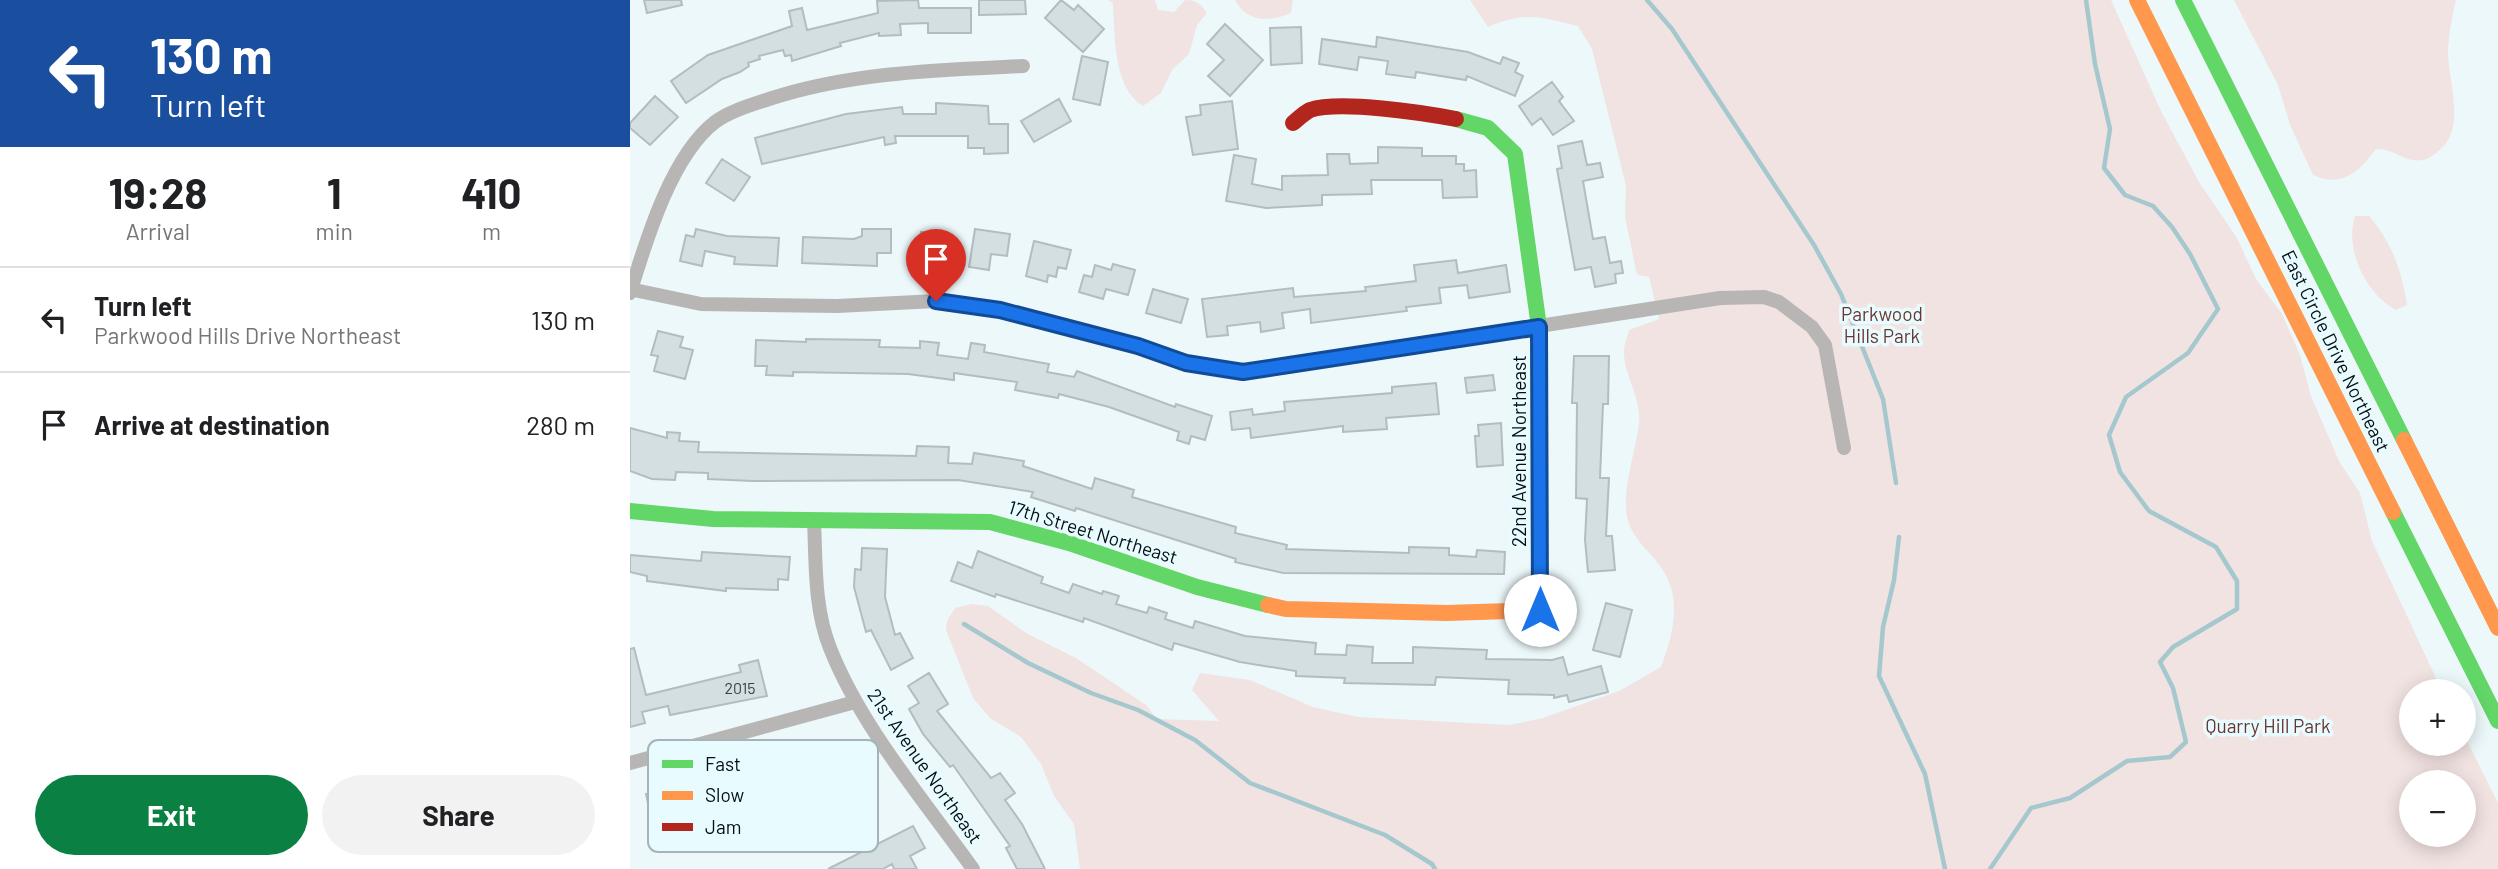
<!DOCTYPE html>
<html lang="en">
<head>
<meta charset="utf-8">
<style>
  body { margin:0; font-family:Barlow,sans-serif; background:#f2f2f2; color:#202124; height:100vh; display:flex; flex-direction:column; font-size:26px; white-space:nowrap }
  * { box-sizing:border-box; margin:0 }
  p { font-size:23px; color:#757577 }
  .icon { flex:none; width:38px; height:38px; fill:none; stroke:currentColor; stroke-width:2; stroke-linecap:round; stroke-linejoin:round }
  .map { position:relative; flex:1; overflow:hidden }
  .details { display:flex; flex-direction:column; background:#fff; width:630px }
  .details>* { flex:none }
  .hud { background:#1a4fa0; color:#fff; overflow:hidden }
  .tools { position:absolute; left:1769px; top:679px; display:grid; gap:14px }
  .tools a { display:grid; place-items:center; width:77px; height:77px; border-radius:50%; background:#fff; box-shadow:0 4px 18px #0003; font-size:35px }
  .pin { position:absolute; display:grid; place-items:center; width:60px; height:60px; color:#fff; margin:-72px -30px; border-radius:50% 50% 50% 0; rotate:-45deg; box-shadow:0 0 7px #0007 }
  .pin .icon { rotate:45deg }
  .me { position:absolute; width:77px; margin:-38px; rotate:0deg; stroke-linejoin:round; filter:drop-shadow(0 0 5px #0008) }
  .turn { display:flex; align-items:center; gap:24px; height:147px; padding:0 35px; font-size:32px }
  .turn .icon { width:91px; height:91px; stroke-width:2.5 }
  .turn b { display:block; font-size:49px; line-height:60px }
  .eta { display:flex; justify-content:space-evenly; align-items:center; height:119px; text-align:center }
  .eta b { font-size:42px; font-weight:700; line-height:49px }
  .primary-button { display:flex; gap:14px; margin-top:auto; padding:14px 35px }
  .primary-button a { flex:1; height:80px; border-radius:42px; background:#0b8043; color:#fff; font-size:28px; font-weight:700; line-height:80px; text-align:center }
  .primary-button a+a { background:#f2f2f2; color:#202124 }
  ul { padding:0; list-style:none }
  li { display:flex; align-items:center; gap:21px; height:105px; padding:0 35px; border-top:2px solid #e0e0e0 }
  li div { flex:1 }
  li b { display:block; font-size:26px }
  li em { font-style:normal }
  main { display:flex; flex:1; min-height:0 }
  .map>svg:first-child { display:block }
  .green { fill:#f1e3e1; fill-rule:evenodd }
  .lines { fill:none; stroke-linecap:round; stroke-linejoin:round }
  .stream { stroke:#a5c8ce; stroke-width:4.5 }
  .building { fill:#d4dfe1; stroke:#b2bdbf; stroke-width:2 }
  .street { stroke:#b7b6b5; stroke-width:14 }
  .fast { stroke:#63d668; stroke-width:16 }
  .slow { stroke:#ff974d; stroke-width:16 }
  .jam { stroke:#b3261e; stroke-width:16 }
  .route-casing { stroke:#114b97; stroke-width:18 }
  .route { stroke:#1a73e8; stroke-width:12 }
  .labels { text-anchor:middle; stroke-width:7; stroke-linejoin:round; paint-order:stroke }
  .number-label { font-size:16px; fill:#394345 }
  .park-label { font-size:19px; fill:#6b352f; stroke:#e8fbff }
  .street-label { font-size:19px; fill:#050f11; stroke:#e8fbff }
  .key { fill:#e8fbff; stroke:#a4b4b8; stroke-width:2 }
  .key-label { font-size:19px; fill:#050f11 }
</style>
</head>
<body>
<main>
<section class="details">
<div class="hud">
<div class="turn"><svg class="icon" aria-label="left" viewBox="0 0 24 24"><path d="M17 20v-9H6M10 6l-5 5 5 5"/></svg><div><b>130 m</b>Turn left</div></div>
</div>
<div class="eta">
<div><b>19:28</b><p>Arrival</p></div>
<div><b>1</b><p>min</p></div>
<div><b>410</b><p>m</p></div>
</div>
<ul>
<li><svg class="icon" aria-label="left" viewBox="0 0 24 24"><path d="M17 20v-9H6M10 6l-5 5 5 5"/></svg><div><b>Turn left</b><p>Parkwood Hills Drive Northeast</p></div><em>130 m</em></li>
<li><svg class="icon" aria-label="arrive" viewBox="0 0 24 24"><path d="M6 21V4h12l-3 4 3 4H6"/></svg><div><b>Arrive at destination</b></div><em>280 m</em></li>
</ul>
<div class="primary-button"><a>Exit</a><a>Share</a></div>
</section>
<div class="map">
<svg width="1868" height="869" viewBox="0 0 1868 869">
  <rect width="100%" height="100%" fill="#edf8fa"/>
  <path class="green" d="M478,0H525L528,10L544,12L555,0C567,0 571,4 577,13L567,25L559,54L542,70L531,93L513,106C483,88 485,36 483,3Z
    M605,0H663L661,13C641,22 617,23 605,0Z
    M840,0H1481L1531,111L1569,182L1607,238L1626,279L1652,314L1670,355L1681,396L1709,461L1730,493L1742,541L1812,691H1782V744H1834V735L1868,803V869H450L444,824L424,796L411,764L391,737L360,718L343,698L316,630L317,621L325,608L341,604L358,606L396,633L446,658L516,705L527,719L589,721L562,690L570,673L620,680L683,707L728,717L879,725L913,718L989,691L1031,667C1044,631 1054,595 1027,562C1017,550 1005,539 999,524C989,498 1006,450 1009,424C1012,398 993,374 994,351C994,345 997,337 999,330L1029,319L1019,277L1007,275L995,217L996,186L962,49L948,26C911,17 895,11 858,27ZM1782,782H1834V835H1782Z
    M1604,0H1826C1822,16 1819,33 1818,49C1817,80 1839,131 1806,153C1802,156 1797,160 1792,160C1774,163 1764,148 1746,149C1729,172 1712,188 1683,175L1660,125L1648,85Z
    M1725,216H1739C1762,242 1772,272 1777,305L1766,310C1736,294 1714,249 1725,216Z"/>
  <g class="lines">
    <path class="stream" d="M1017,0L1042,29L1184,245L1211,294L1253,399L1266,483
      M1269,537L1264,580L1253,627L1249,676L1295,774L1315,869
      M334,624L398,663L461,693L508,710L565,740L620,783L755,835L802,864L805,869
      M1360,869L1401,808L1440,798L1497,761L1540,757L1556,742L1543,688L1530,662L1543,647L1607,609V581L1586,547L1519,511L1490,472L1479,435L1496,397L1558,353L1588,309L1560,254L1542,227L1523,206L1495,195L1474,168L1480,129L1465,64L1456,0"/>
  </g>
  <path class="building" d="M14,0H51L52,5L17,13Z
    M288,0L289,8H341V33H298V23L270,24L271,35L249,36V33L210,43L211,46L162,61L161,55L155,56L153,50L129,56L130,59L118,63L119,66L110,72L92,79L56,103L41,81L78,55L162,26L159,11L172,8L177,30L248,13L247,1Z
    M349,0H395L396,14L349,15Z
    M431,0L444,10L448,5L474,29L453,52L415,18Z
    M595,24L633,60L600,96L578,76L594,60L577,44Z
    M671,27L672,63L641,65L640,28Z
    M747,37L838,52L870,64L873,57L889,63L885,72L893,76L885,96L837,76L836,80L786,72L785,78L756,74L758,61L729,57L727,70L689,64L692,39L746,47Z
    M452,56L478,62L470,105L443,99Z
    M922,82L933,97L929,101L944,121L923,135L911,118L902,125L889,106Z
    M25,96L48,117L20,145L0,128V123Z
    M429,99L441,121L404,142L391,121Z
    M602,101L608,149L563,155L556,117L571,115L570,105Z
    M306,103L358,106L359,124H378V153L354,154V148H338V136H265L266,143L255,145L254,137L132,164L125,138L216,114L272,107L273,114H306Z
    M952,141L957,165L970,163L973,177L953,181L963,239L975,237L980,263L991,261L993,273L985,274L986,283L965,287L961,267L945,270L927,169L932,168L928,146Z
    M748,147L792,148V156H826V164H834V171L846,170L847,197L813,198L812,180H741L742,194L692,195V205L636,208L596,201L604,155L626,159L622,184L652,190V176L698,175L697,154H719L720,164L748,163Z
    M92,159L120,177L104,201L76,183Z
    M66,229L97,236L149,238L147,266L104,264L105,257L75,251L72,266L50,261L56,235L64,237Z
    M232,229H261V253H247V266L172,263L173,237L224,239L232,236Z
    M345,229L380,234L377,256L361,254L359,270L339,267Z
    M291,232L317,233L316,264L280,263L281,247H290Z
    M404,241L441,250L436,269L428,267L426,277L418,275L417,282L396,276Z
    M826,260L828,273L876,265L880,292L839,298L837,285L809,288L811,303L776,307L777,311L681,323L680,309L652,313L654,328L631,332L630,322L597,326L598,335L577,337L572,299L663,288L664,297L736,291L735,287L786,281L784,265Z
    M483,264L505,270L498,295L476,289L473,299L449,292L454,275L462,277L465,265L481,270Z
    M523,289L558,299L551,323L516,313Z
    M28,331L53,337L50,347L63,350L55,379L24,371L28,356L21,355Z
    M176,339L250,340L249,347L290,348V341L309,343L307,355L338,359L341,343L355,345L354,352L419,364L417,372L444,377L447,371L545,407L546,404L582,416L575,440L561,436L559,444L547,440L549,432L479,407L429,394L428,398L385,390L387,382L324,373V380L278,374L163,372V376L136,375L137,366H125L126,340L176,342Z
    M944,356H979L978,404H973L970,478H979L976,536H982L985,570L958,572L955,540L957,499L946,498L947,403H942Z
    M863,375L865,390L837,393L835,378Z
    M806,383L809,414L756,418L757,429L713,432V426L621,438L620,428L602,430L600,412L622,409L623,415L655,411L654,402L762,393V387Z
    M871,423L873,465L847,467L845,436H849L848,425Z
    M0,428L37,438V432L50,433L49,441L69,442L68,452L286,456L287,446L319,447L318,463L342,464L344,453L394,461L393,466L462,489L465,478L504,490L502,497L606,527L605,533L657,545L656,549L779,553V547L819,548V555L846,557L847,550L875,552L874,574L653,573L605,562L606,559L446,508L445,511L401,497L403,492L328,480L123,481L78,479V473L46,472L45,480L22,479L0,471Z
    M232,548L257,549L255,597L265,635L270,633L283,658L261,670L241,630L236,632L224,587L225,569L231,570Z
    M348,551L413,577L411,583L439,593L443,584L472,594L473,591L489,596L486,604L517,613L519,607L537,613L535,619L563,628L565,621L615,636L686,643L685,654L716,655L717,645L743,647L742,663H783V647L857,650L856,659L922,660L933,657L938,675L971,666L978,692L939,702L937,695L924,698V695L878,694L879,680L806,677L805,685L714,683L715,678L666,676V671L610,662L544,643L542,650L454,618L453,622L366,594L365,597L321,581L328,562L342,568Z
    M72,552L160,557L158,580L148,579V590L96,588V591L17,581V576L0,572V555L71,561Z
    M976,603L1002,610L990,657L963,650Z
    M4,648L16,695L111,672L109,665L128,660L137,696L40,715L38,706L12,712L15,723L0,727V649Z
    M299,673L318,704L307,711L361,778L370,773L385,793L375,800L392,824L415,869H387L376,848L380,846L323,765L320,767L293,734L279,709L289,703L278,686Z
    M144,763L145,769L168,764L174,791L132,801L131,796L49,814L53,834L26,840L16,794Z
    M283,826L295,848L280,856L287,869H264L262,864L253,869H198Z"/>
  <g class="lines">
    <path class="street" d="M0,289L71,304L207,306L306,301L370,310L508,346L556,364L613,372L1090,298L1134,297L1149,302L1182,327L1195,345L1214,448
      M0,293C16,241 41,156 85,122C100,111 121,105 139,99C221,72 308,70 393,66
      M184,521C186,563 184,608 200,648C231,727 294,800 343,869
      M0,763L225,702"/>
    <path class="fast" d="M1553,0L1774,440
      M826,119L858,128L885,154L909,327V436
      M0,511L83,519L360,522L439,543L567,587L638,605
      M1763,512L1868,721"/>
    <path class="slow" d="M1507,0L1763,512
      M1774,440L1868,628
      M638,605L656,609L816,613L910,610L909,436"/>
    <path class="jam" d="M663,123C668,119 674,113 680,110C710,100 794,113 826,119"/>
  </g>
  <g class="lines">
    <defs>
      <path id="route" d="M306,301L370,310L508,346L556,363L613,372L909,327L910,610"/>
    </defs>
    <use href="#route" class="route-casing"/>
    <use href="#route" class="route"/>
  </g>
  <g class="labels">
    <g class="number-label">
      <text x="110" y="694">2015</text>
    </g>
    <g class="park-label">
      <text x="1252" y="321">Parkwood<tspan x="1252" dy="22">Hills Park</tspan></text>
      <text x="1638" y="733">Quarry Hill Park</text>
    </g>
    <g class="street-label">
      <text transform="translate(1706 351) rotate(64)" y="7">East Circle Drive Northeast</text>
      <text transform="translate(889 451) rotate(-90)" y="7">22nd Avenue Northeast</text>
      <text transform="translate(463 532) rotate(17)" y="7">17th Street Northeast</text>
      <text transform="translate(295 766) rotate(55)" y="7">21st Avenue Northeast</text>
    </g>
  </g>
  <rect x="18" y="740" width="230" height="112" rx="10" class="key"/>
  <rect x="32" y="760" width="31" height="8" fill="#63d668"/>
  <rect x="32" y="791" width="31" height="9" fill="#ff974d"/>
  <rect x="32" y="823" width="31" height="8" fill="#b3261e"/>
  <g class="key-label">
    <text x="75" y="771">Fast</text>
    <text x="75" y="802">Slow</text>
    <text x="75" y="834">Jam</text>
  </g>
</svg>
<div class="tools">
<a>+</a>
<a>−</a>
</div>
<div class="pin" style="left:306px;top:301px;background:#d93025"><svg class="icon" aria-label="arrive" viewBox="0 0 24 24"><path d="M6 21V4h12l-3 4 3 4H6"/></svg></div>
<svg class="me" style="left:910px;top:610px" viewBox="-20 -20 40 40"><circle r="19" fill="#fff"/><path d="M0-13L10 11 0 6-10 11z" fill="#1a73e8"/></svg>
</div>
</main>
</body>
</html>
